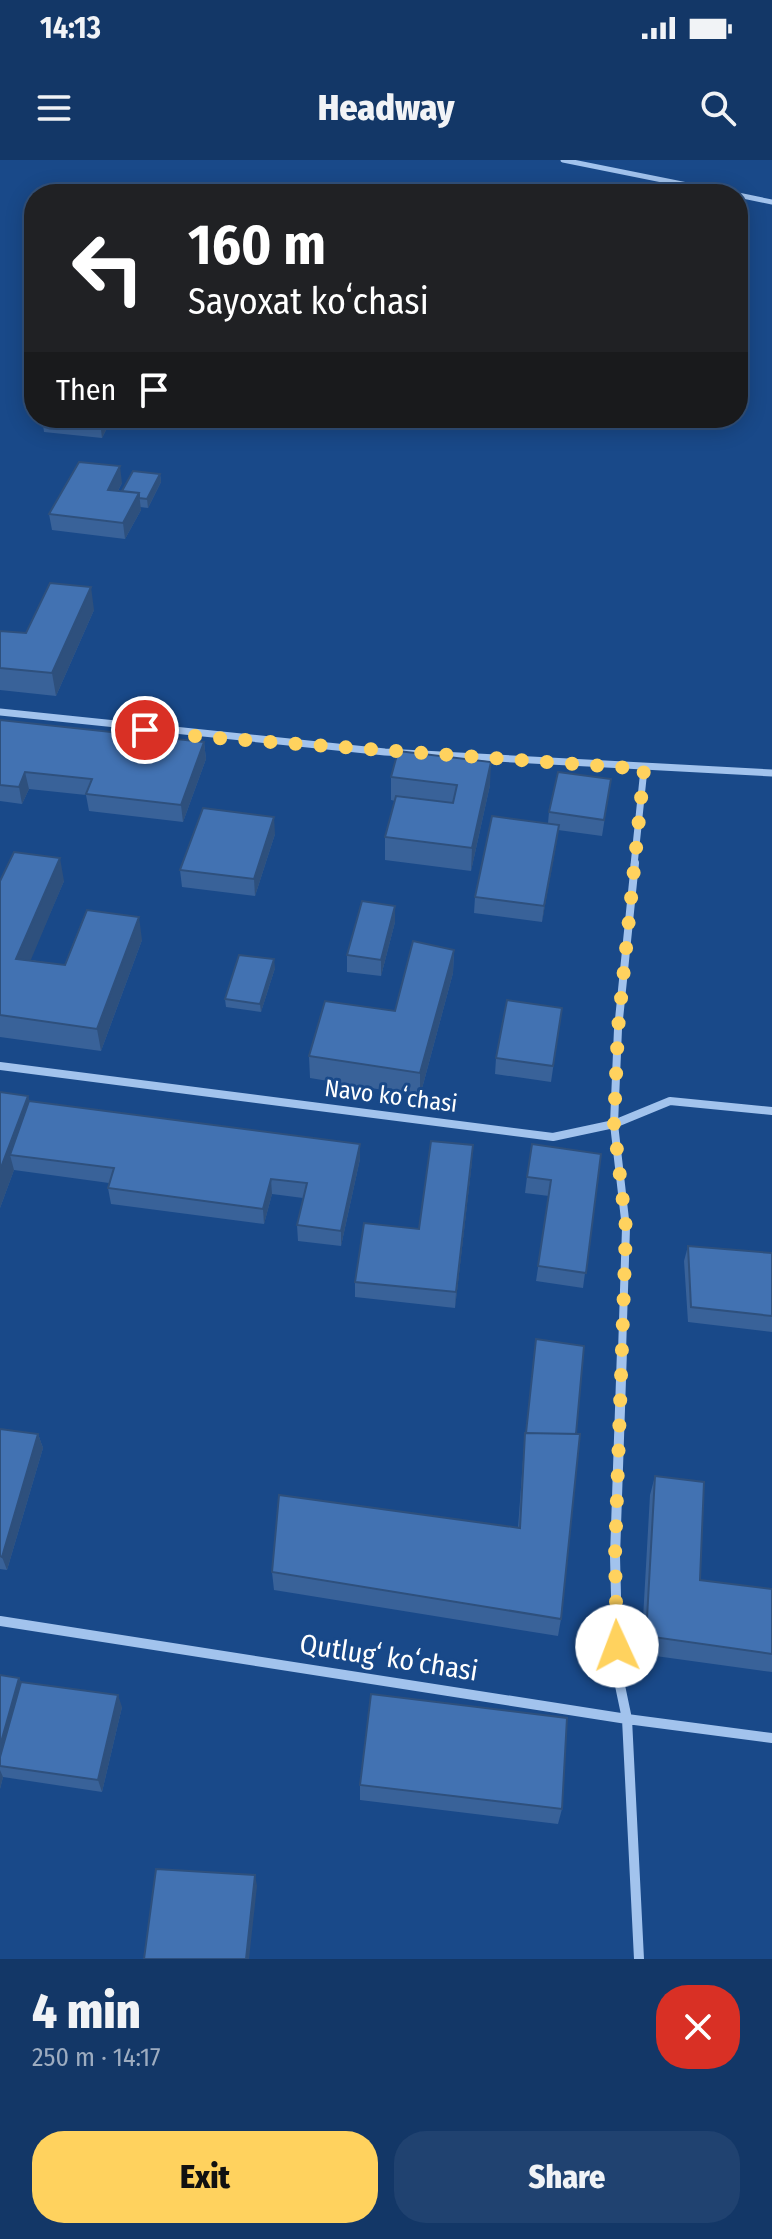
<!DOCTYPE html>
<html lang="en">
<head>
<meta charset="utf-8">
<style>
  body { margin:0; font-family:"Fira Sans Condensed",sans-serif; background:#204270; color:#f1f3f6; height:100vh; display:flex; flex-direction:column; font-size:30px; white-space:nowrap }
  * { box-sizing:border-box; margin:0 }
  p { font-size:26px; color:#9dacc0 }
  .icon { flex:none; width:44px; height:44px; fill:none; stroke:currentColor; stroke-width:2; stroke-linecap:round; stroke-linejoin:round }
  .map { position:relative; height:1799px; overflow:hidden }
  .side { display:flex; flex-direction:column; background:#133767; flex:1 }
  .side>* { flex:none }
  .banner { position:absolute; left:24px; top:24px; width:724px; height:244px; border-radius:32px; box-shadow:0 4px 20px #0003,0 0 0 2px #32517b; background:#202124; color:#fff; overflow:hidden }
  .pin { position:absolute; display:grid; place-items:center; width:68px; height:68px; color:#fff; margin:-34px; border:4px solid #fff; border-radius:50%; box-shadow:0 2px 8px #0007 }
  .me { position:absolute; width:88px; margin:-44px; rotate:358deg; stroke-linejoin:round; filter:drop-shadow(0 0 6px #0008) }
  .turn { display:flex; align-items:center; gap:28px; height:168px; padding:0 32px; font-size:36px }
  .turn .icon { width:104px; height:104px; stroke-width:2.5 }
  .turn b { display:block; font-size:56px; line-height:68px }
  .then { display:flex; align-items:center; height:76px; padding:0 32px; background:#0003; gap:16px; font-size:30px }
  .round { display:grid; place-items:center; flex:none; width:84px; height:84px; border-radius:32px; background:#204270 }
  .summary { display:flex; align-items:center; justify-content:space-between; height:136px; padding:0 32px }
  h1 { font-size:48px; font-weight:800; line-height:60px }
  .action { display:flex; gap:16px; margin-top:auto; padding:16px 32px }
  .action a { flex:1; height:92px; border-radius:32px; background:#ffd25e; color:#111; font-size:32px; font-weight:800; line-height:92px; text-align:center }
  .action a+a { background:#204270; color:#f1f3f6 }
  .status { display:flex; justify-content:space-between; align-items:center; height:56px; padding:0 40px; background:#133767; direction:ltr }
  .status svg { height:22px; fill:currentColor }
  header { display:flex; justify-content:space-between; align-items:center; height:104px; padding:0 32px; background:#133767; font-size:36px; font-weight:800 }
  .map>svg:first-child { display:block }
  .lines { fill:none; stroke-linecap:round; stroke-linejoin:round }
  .street-far3 { stroke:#a2c3ed; stroke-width:5 }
  .street-far2 { stroke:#a2c3ed; stroke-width:7 }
  .street-far1 { stroke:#a2c3ed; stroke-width:8 }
  .street { stroke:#a2c3ed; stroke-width:10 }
  .wall { fill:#396299 }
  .shaded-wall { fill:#2e507d }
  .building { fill:#4272b2; stroke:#2e507d; stroke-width:2 }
  .route { stroke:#ffd25e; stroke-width:14; stroke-dasharray:0 25.2 }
  .labels { text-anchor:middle; stroke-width:6; stroke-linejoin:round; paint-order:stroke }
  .street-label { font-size:24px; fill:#fff; stroke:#194989 }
  .near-street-label { font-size:28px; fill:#fff; stroke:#194989 }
</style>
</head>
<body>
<div class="status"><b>14:13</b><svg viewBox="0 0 49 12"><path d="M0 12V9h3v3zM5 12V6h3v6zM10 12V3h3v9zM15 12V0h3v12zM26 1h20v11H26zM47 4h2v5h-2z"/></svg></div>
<header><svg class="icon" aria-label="menu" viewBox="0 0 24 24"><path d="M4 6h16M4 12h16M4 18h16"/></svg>Headway<svg class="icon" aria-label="search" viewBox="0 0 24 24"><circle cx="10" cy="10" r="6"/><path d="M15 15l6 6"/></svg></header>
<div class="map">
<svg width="772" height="1799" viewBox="0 0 772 1799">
  <rect width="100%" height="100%" fill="#194989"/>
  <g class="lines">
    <path class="street-far3" d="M563,0L732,34
      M738,35L772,42"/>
    <path class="street-far2" d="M0,552L385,592L772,613
      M634,705L644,609"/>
    <path class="street-far1" d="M0,906L553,977L614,964L670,941L772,951
      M622,1192L626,1068L614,964L618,869L635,703"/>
    <path class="street" d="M622,1190L615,1396L618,1516L627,1559L639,1799
      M0,1461L627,1559L772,1578"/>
  </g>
  <path class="wall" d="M42,258H111V260L102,278L44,272Z
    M160,314L161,322L148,348L140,347L141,350L125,379L52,370L49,354L122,323L118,331H122Z
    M94,450L56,536L0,530V471L26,473Z
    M0,560L204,582L206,599L183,662L89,651L86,635L29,629L22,644L0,641Z
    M391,617L490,625L471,711L385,700V677L395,641L391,640Z
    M611,619L602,676L558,670L542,762L474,753L475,737L548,663L549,652Z
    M275,674L255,736L182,727L180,710Z
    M0,721H64L30,800L65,805L142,780L101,891L0,877Z
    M395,746V762L381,816L347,812V795Z
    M454,790L453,813L420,936L310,918L309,896L395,851Z
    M275,808L261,852L226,847L225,839Z
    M562,848L551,922L495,914L496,898Z
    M0,932L28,936L29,941L360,984V999L341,1086L298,1081L297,1065L303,1038L272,1034L264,1064L111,1044L108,1028L109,1023L14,1010L0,1048Z
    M601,994L583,1128L536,1121L549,1036L525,1033L527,1017Z
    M472,1001L455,1148L355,1137V1122L419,1069Z
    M688,1086L772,1093V1172L688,1162L684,1101Z
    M0,1269L38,1274L43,1288L7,1410L0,1409Z
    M525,1273L576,1274L561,1459L558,1476L274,1430L272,1412L518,1368Z
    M655,1316L700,1420L772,1429V1512L641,1494L650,1335Z
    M0,1515L19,1518L21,1522L122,1547L102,1632L3,1617L0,1629Z
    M360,1625L562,1649L558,1664L360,1640Z"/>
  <path class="shaded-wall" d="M102,258H111V260L102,278L100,262Z
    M120,306L122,323L110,346L108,330Z
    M160,314L161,322L148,348L147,339Z
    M139,333L141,350L125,379L123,363Z
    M91,427L94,450L56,536L52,513Z
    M204,582L206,599L183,662L181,645Z
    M491,602L490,625L471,711L472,688Z
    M25,612L29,629L22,644L19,627Z
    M274,657L275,674L255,736L254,719Z
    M559,665L557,681L542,762L544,746Z
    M60,698L64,721L22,821L16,799Z
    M395,746V762L381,816V800Z
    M139,757L142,780L101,891L97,869Z
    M454,790L453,813L420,936V913Z
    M274,799L275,808L261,852L260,844Z
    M28,936L33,957L10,995L14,1010L0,1048V1010Z
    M360,984V999L341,1086V1071Z
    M473,985L472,1001L455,1148L456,1132Z
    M271,1019L272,1034L264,1064L263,1049Z
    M38,1274L43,1288L7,1410L2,1397Z
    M19,1518L26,1534L0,1606V1586Z
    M118,1535L122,1547L102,1632L98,1620Z
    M0,1610L3,1617L0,1629Z
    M255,1715L257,1726L249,1799H246Z"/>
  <path class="building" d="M60,258H102L100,262Z
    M79,302L120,306L108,330L139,333L123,363L49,354Z
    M133,311L160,314L147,339L139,338V333L122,331Z
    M50,423L91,427L52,513L0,508V471L26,473Z
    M0,560L204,582L181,645L86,634L92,619L25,612L19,627L0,625Z
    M398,591L491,602L472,688L385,677L396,636L453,643L457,625L391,617Z
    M558,612L611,619L604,660L549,652Z
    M203,648L274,657L254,719L180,710Z
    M492,656L559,665L544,746L475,737Z
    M14,692L60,698L16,799L65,805L87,750L139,757L97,869L0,855V721Z
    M362,741L395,746L381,800L347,795Z
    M413,781L454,790L420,913L309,896L325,841L395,851Z
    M239,795L274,799L260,844L225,839Z
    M507,840L562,848L553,906L496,898Z
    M0,932L28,936L0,1010Z
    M29,941L360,984L341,1071L297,1065L307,1023L271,1019L263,1049L108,1028L114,1008L10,995Z
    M431,981L473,985L456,1132L355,1122L364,1063L419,1069Z
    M532,984L601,994L586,1113L538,1106L551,1020L527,1017Z
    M688,1086L772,1093V1156L691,1147Z
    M536,1179L584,1186L576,1274L526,1273Z
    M0,1269L38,1274L2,1397L0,1396Z
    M525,1273L580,1274L561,1459L272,1412L279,1335L520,1368Z
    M655,1316L704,1322L700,1420L772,1429V1494L646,1476Z
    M0,1515L19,1518L0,1586Z
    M21,1522L118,1535L98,1620L0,1606V1597Z
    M371,1534L567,1558L562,1649L360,1625Z
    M156,1709L255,1715L246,1799H144Z"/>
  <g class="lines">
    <path class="route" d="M145,570L203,577L644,609L618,869L614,964L626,1068L615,1396L617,1486"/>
  </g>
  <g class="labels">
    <g class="street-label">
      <text transform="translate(391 936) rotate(7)" y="8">Navo koʻchasi</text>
    </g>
    <g class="near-street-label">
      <text transform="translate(389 1497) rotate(9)" y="10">Qutlugʻ koʻchasi</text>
    </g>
  </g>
</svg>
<div class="pin" style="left:145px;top:570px;background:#d93025"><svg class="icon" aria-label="arrive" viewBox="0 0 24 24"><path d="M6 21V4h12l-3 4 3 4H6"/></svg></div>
<svg class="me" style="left:617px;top:1486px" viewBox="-20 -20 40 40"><circle r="19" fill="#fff"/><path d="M0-13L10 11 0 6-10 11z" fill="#ffd25e"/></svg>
<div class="banner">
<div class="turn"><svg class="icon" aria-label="left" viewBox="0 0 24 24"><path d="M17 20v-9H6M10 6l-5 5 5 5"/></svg><div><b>160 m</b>Sayoxat koʻchasi</div></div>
<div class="then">Then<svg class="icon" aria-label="arrive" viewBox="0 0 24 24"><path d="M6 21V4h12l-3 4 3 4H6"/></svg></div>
</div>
</div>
<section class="side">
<div class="summary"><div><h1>4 min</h1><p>250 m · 14:17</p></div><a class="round" style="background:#d93025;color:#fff"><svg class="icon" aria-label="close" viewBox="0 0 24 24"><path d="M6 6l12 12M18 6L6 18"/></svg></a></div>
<div class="action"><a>Exit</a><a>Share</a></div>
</section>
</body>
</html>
